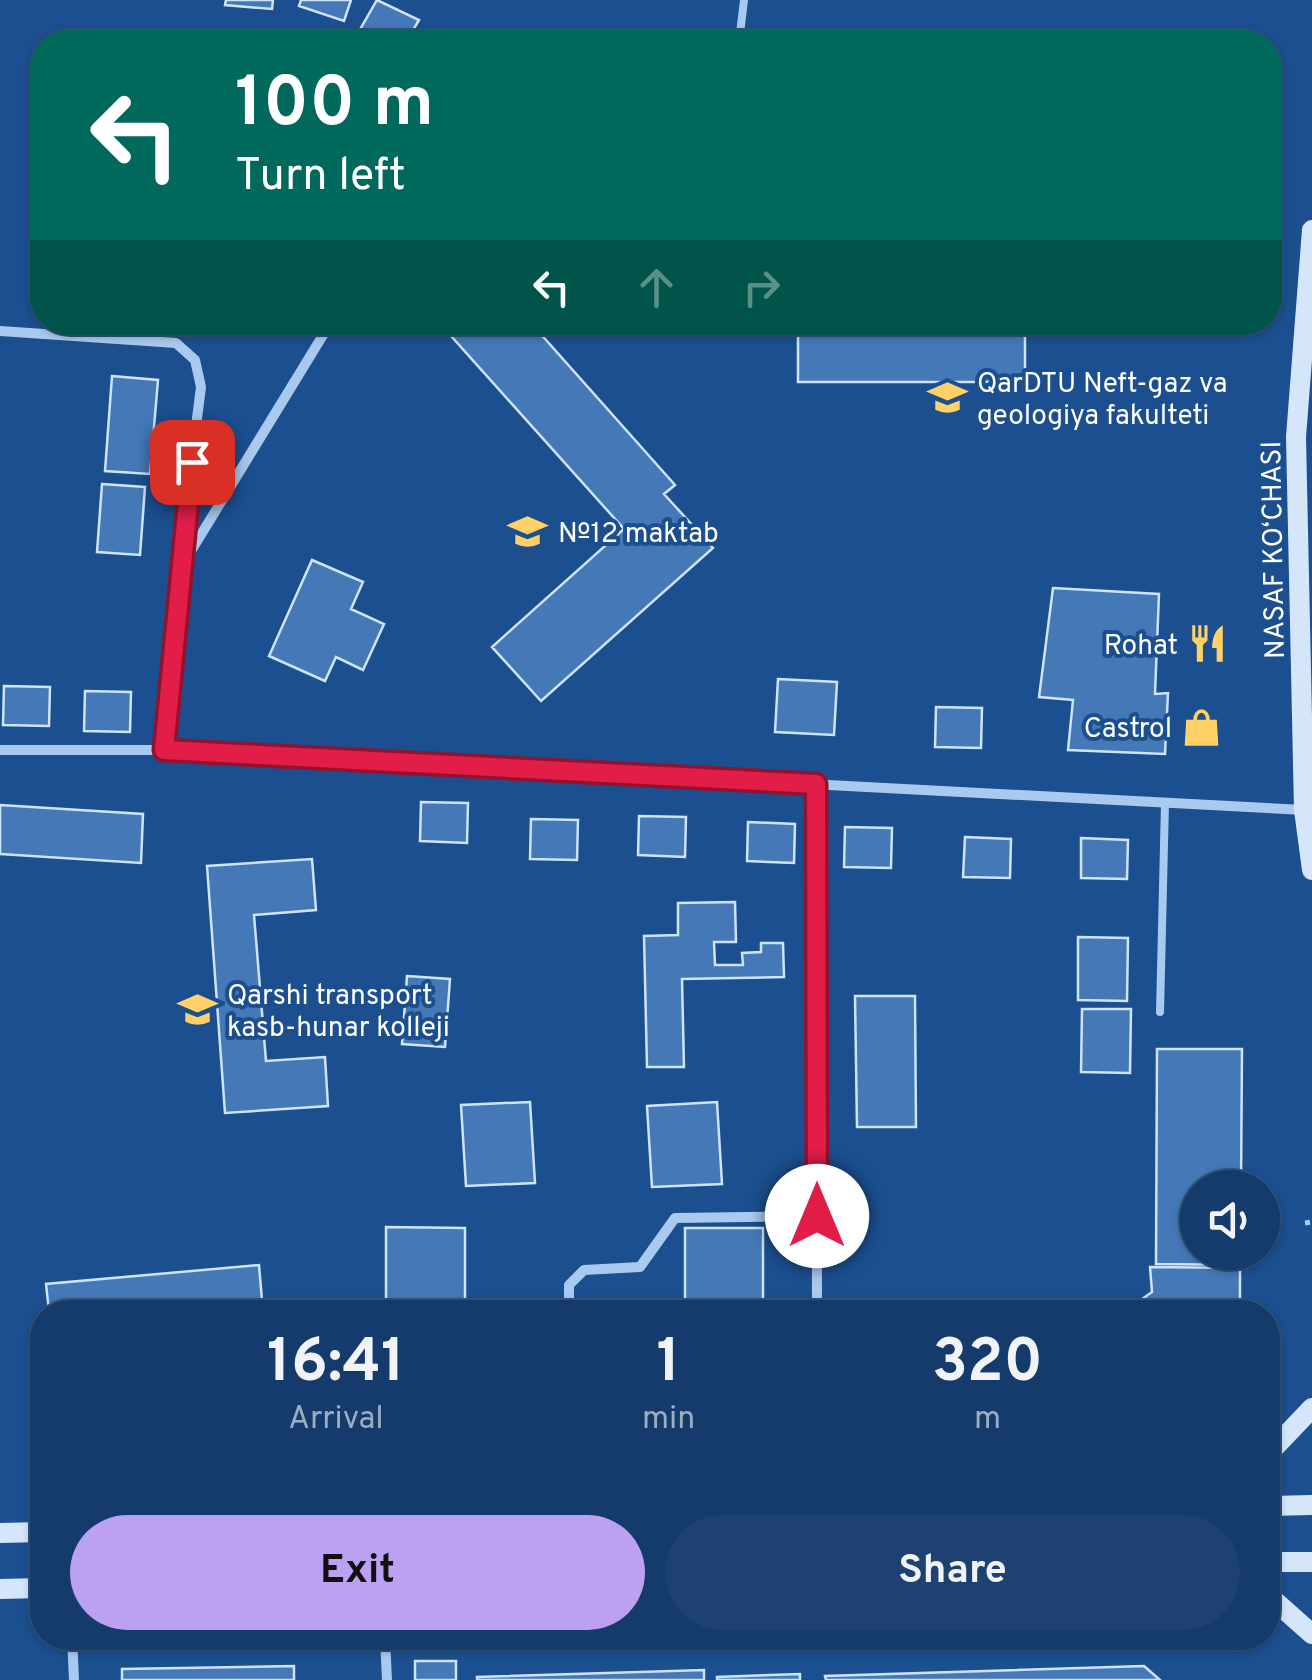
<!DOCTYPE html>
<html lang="en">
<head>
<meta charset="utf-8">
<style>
  body { margin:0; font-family:Overpass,sans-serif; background:#1d4271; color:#f1f3f6; height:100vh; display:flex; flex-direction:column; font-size:38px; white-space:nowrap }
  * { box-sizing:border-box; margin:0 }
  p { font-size:32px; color:#9dadc1 }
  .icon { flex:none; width:55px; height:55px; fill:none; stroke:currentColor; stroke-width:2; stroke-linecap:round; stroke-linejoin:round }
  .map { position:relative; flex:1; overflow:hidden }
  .side { position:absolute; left:30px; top:1300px; width:1250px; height:350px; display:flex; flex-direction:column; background:#143b6b; border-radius:40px; box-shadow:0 2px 8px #0004,0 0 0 2px #33557e }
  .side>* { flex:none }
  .banner { position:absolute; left:30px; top:30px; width:1252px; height:305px; border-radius:40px; box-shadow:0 2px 8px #0004,0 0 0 2px #33557e; background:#00695c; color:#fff; overflow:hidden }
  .buttons { position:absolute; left:1180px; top:1170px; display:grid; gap:20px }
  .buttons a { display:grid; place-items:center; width:100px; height:100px; border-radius:50%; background:#143b6b; box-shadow:0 2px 8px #0004,0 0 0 2px #33557e; font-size:50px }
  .pin { position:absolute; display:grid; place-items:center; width:85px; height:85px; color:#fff; margin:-42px; border-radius:20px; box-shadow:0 5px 15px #0006 }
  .me { position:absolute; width:110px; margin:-55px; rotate:0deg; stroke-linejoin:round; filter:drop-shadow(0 0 8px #0008) }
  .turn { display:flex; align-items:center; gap:35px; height:210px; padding:0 40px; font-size:45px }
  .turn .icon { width:130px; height:130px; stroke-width:2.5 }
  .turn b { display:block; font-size:70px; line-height:85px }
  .lanes { display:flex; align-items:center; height:95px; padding:0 40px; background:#0003; justify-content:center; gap:50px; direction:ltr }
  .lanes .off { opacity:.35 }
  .eta { display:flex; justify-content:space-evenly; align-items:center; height:170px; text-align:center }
  .eta b { font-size:60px; font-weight:700; line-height:70px }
  .action { display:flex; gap:20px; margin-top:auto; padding:20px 40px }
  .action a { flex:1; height:115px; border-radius:60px; background:#bca0f2; color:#111; font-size:40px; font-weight:700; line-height:115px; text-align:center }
  .action a+a { background:#1d4271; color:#f1f3f6 }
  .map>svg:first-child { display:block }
  .building { fill:#4478b7; stroke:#cfe3fa; stroke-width:2.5 }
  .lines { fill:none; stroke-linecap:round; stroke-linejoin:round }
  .path { stroke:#a9c9ee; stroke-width:5; stroke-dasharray:5 8; stroke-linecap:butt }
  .lane { stroke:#a9c9ee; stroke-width:8 }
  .street { stroke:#a9c9ee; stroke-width:10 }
  .secondary { stroke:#d6e6fa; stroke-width:20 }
  .route-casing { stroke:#92132f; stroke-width:25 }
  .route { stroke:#e11d48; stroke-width:18 }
  .labels { text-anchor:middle; stroke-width:8; stroke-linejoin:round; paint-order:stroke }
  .poi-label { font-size:28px; fill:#fff; stroke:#1b4f8f; text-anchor:start }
  .street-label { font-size:28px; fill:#fff; stroke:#1b4f8f }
</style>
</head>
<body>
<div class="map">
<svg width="1312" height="1680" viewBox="0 0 1312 1680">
  <rect width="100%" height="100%" fill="#1b4f8f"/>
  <path class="building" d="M226,0H273L272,9L225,5Z
    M301,0H351L344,21L299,6Z
    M377,0L419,20L406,42H376L358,33Z
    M447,322H530L675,485L664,494L713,548L541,701L492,647L624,529L443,327Z
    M798,322L1025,323V382H798Z
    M112,376L158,380L150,474L105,471Z
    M102,484L145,487L140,555L97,552Z
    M312,560L363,582L351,609L384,624L363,670L336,657L325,681L269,656Z
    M1053,588L1159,594L1155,694L1168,693L1165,754L1068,750L1073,700L1039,697Z
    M778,679L837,682L834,735L775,732Z
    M4,686L50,687L49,726L3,725Z
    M85,691L131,692L130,732L84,731Z
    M936,707L982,708L981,748L935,747Z
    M421,802L468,803L467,843L420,841Z
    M0,805L143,814L141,863L0,854Z
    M639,816L686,817L685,857L638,855Z
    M531,819L578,820L577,860L530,859Z
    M748,822L795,824L794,863L747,861Z
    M845,827L892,828L891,868L844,867Z
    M965,837L1011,839L1010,878L963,877Z
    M1081,838L1128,840L1127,879L1081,878Z
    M312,859L316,910L254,915L266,1061L325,1057L328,1106L225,1113L207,866Z
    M735,902L736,942H714L715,965H743L742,953L761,952V943H783L784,977L682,979L684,1067H647L644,936L678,935V903Z
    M1078,937L1128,938L1127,1001L1078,1000Z
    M407,976L450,979L445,1047L402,1044Z
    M855,996H915L916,1127H857Z
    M1082,1009H1131L1130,1073L1081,1072Z
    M1157,1049H1242L1241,1188H1198V1252H1241V1265L1156,1264Z
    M530,1102L535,1183L466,1186L461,1105Z
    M717,1102L722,1184L652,1187L647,1106Z
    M386,1227L465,1228V1301H446V1312H386Z
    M685,1228H763V1312H704V1301L685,1302Z
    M259,1265L263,1312H49L46,1284Z
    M1150,1267L1240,1268V1312H825L1138,1302L1152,1292Z
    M415,1661H456V1680H415Z
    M294,1666V1680H122V1669Z
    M1144,1666L1160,1680H826L825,1676Z
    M704,1670V1680H477V1677Z
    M800,1674V1680H717V1677Z"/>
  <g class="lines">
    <path class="path" d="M1305,1223L1312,1222"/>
    <path class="lane" d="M739,42L744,0
      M1160,1012L1165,803"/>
    <path class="street" d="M488,42L493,33
      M0,331L176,343L195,360L201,387L177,575L164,750
      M180,569L331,322
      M0,750H164L1304,810
      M816,784L817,1312
      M569,1312V1285L584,1270L640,1267L675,1218L817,1216
      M72,1638L74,1680
      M385,1638L387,1680"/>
    <path class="secondary" d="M1312,230L1296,437L1304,810L1312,870
      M1268,1454L1312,1408
      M1268,1506L1312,1505
      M0,1533L42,1532
      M1268,1562H1312
      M0,1589L42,1588
      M1268,1595L1312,1634"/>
  </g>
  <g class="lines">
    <defs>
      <path id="route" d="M192,462L164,750L816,784L817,1216"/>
    </defs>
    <use href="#route" class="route-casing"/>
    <use href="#route" class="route"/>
  </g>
  <defs>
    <symbol id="university-bare" viewBox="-9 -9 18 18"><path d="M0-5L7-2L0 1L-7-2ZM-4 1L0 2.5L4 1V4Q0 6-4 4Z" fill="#ffd166" stroke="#1b4f8f" stroke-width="2.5" paint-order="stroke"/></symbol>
    <symbol id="school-bare" viewBox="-9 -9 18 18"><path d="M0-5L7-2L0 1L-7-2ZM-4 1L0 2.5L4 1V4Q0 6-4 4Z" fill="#ffd166" stroke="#1b4f8f" stroke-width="2.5" paint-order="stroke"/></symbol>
    <symbol id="restaurant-bare" viewBox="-9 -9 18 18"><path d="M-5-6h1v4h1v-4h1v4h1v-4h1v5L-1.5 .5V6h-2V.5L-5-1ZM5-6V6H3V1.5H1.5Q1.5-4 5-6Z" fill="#ffd166" stroke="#1b4f8f" stroke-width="2.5" paint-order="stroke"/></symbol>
    <symbol id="shop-bare" viewBox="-9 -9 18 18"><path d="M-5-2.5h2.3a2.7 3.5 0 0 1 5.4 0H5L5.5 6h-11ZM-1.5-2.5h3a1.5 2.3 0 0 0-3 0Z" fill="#ffd166" stroke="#1b4f8f" stroke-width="2.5" paint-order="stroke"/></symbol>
  </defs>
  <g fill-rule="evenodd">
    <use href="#university-bare" x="920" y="370" width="55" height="55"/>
    <use href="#school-bare" x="500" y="504" width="55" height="55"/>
    <use href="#restaurant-bare" x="1180" y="616" width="55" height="55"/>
    <use href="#shop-bare" x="1174" y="700" width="55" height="55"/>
    <use href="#university-bare" x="170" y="982" width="55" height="55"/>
  </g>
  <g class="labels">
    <g class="poi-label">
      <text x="977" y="392">QarDTU Neft-gaz va<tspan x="977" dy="32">geologiya fakulteti</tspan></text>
      <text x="558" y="542">№12 maktab</text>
      <text x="1178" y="654" text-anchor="end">Rohat</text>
      <text x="1172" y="737" text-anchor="end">Castrol</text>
      <text x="227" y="1004">Qarshi transport<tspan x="227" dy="32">kasb-hunar kolleji</tspan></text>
    </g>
    <g class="street-label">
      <text transform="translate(1272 550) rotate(-91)" y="10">NASAF KO‘CHASI</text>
    </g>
  </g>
</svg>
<div class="buttons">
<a><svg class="icon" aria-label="sound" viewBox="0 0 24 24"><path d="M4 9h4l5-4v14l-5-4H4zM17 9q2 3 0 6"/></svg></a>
</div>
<div class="pin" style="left:192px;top:462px;background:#d93025"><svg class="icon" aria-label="arrive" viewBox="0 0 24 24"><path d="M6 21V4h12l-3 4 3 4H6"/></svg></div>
<svg class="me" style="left:817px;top:1216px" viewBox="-20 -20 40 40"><circle r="19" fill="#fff"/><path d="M0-13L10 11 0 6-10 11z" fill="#e11d48"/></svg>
<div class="banner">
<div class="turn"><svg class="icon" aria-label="left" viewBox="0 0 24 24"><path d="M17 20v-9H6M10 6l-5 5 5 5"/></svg><div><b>100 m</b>Turn left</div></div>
<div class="lanes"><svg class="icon" aria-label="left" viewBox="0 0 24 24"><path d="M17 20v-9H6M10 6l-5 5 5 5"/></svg><svg class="icon off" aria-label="ahead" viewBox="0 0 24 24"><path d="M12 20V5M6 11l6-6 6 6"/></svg><svg class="icon off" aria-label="right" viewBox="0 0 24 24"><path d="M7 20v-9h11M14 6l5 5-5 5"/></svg></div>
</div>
<section class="side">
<div class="eta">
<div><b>16:41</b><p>Arrival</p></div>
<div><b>1</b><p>min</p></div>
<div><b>320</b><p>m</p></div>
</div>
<div class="action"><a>Exit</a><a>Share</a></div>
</section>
</div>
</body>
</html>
